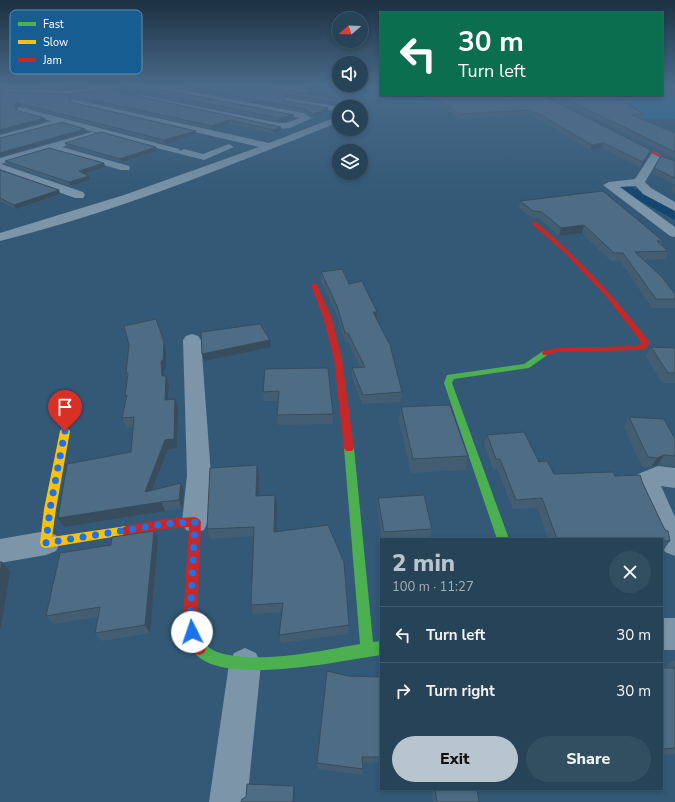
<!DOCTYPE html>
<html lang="en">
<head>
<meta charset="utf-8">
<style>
  body { margin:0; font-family:"Nunito Sans",sans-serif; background:#324e61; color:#f1f3f6; height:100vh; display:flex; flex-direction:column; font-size:15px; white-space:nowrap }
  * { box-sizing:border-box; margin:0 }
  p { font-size:13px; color:#a4b0ba }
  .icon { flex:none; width:22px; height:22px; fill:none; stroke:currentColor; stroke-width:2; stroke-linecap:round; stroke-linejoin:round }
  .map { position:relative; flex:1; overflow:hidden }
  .side { position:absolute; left:380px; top:538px; width:283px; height:252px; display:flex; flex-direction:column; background:#264358; border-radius:0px; box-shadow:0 2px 6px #0003,0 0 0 1px #425c6e }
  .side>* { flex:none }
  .hud { position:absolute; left:380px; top:12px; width:283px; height:84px; border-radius:0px; box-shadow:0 2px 6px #0003,0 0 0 1px #425c6e; background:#0b6e4f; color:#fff; overflow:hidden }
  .needle { width:26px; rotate:251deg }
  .tools { position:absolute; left:332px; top:12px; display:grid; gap:8px }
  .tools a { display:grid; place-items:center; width:36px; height:36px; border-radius:50%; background:#264358; box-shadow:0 2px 6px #0003,0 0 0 1px #425c6e; font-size:20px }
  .pin { position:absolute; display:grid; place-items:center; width:34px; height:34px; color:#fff; margin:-41px -17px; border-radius:50% 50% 50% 0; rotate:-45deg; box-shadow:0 0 4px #0007 }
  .pin .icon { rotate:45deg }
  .me { position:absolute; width:44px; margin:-22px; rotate:356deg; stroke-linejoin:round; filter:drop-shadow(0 0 3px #0008) }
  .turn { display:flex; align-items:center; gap:14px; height:84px; padding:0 12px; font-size:18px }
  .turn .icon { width:52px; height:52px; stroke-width:2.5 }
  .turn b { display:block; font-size:28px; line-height:34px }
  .round { display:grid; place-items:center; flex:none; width:42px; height:42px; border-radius:21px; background:#324e61 }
  .overview { display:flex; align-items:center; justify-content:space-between; height:68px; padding:0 12px }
  h1 { font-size:24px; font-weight:800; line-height:30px; color:#b8c5cf }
  .action { display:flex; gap:8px; margin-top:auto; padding:8px 12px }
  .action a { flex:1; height:46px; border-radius:24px; background:#b8c5cf; color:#111; font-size:16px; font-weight:800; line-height:46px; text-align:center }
  .action a+a { background:#324e61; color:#f1f3f6 }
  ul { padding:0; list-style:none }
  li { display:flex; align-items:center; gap:12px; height:56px; padding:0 12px; border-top:1px solid #425c6e }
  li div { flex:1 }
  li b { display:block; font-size:15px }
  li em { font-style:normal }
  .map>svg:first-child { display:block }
  .green { fill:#236fa4 }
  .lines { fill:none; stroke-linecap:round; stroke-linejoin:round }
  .canal { fill:#134770; fill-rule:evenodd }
  .street { fill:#7c95a9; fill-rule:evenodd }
  .fast { fill:#4caf50; fill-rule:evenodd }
  .slow { fill:#ffc107; fill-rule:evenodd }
  .jam { fill:#c62828; fill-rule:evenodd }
  .wall { fill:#435e72 }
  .shaded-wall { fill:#374c5c }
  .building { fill:#4e6d84; stroke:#374c5c }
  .route { stroke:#1a73e8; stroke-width:7; stroke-dasharray:0 12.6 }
  .key { fill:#185d91; stroke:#5d8eb2; stroke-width:1 }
  .key-label { font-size:11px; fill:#fff }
</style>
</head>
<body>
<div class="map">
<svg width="675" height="802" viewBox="0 0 675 802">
  <rect width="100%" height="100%" fill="#335976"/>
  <path class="green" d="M333,86H381V95H433L469,116L439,105L383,101Z
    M584,95H675V119L634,118Z"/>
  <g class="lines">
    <path class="canal" d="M622,182L672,207L675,209V220L617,189L616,186Z"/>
    <path class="street" d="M103,86H120L116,88L71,95L5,93L1,91L5,89L71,91Z
      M146,86H161L304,113L312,118L290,128L279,129L141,99L137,97L141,95L279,123H286L300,118L150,88Z
      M269,86H286L308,91L304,93L273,88Z
      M285,98H288L341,107H339V112L288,102H285Z
      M71,99L269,143L339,116V122C229,166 114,213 0,241V233L124,195L259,147L71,103Z
      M20,107L179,149L180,151L184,149L203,154L229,144L234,147L204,160L63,124L0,141V135L52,121L17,112V108Z
      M92,132L95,133V137L62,147L129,166L130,168L129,170H121L51,150L1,164L83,192L85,195L83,198H75L0,171V158Z
      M656,152L661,155L645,182L651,188L675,202V211L643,194L636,186L620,187L675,227V237L670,236L603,185L609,182L635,179L652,153Z
      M192,334L198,336L201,340L211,475L208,522L204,530L195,533L186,530L182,522L187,475L183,340L186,336Z
      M658,466L675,468V488L661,486L675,517V556L665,552L662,545V539H659L638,493L635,481L638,474Z
      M46,531L56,535L60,543L56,551L46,555L0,563V539Z
      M662,618H675V650H662Z
      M245,648L256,653L261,664L247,802H209L229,664L234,653Z"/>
    <path class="fast" d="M543,351H549L550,353L529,368L454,379L452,383L509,539H497L444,383L447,375L524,364Z
      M349,444L352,445L354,448L373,642L381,641V655C345,660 210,690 192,648L194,643L199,641C206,644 211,650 217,652C257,665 319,651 360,644L344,448L346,445Z"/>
    <path class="slow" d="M65,428L68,429L70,431L56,509L52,537L126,526L130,528L132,531L130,534L46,548L42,547L40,543L44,509L60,431L62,429Z"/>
    <path class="jam" d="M624,137H626L675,162V165L624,139Z
      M532,222H536C578,258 617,298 650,343L645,349L637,350L557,352L546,355H543L542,353L543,351L557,348L637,346L642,343L606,296L566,254L532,224Z
      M314,283L317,285L331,316L342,359L354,448L352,451H346L344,448L334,359L323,316L311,285Z
      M195,517L199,519L201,522L197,621L200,636L206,648L204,653L199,655L194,653L187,638L183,621L189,527L165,529L126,536L122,534L120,531L122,528L126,526L165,519Z"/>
  </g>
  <path class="wall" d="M0,86H94L71,90L4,88L1,90L4,92L70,94L105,89L282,130L274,133L229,124L212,129L71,98L70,99V102L196,131V134L165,144L20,106L16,107V111L46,121L0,133Z
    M118,86L149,87L294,118L279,122L119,88Z
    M168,86H271L272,87L346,104L341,106L284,97L285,101L328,108V111L313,117L304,112Z
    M292,86H326L309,91L308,90Z
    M662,86H675V88H662Z
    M662,91L675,92V96L658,95H662Z
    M425,95H542L649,155L641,168L602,148L590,150L542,121L529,115L460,119Z
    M548,95H613L644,114L642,119L675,133V158Z
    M65,143L156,147L157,151L121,162L66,146Z
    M5,161L104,163L105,167L84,174L90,180L70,186L6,164Z
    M675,161V185L652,173L654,168Z
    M0,169L59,190L60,194L16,209L0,201Z
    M674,186H675V193L671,191Z
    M520,201L663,241L661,245L668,251L665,259L643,260L675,294V308H652L620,261H611L582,233L559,236L540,219L532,218L519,208Z
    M321,272L349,284L376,319L402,392L401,402L362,404L352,377V368L360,367L348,342H345L337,315L321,281Z
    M651,347L675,348V383H662L646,357Z
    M166,351V369L164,370V376H166L169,385L168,399L178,408L177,448L168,449L153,490L184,492L182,509L165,511L64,527L131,452L133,427L126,428L122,418L126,399L125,396L127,377L126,373Z
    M265,369L333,414V424L278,425L277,415L278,401H264L263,392Z
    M401,407L468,456L465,470L411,473L399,421Z
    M629,417L675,439V466L658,465L651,467H642L624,427Z
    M487,435L539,462L554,474L615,476L643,484L670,541L663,551H662V539H548L538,508L513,509L497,469H493L484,445Z
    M259,475L258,496L277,505L276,532L349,625L348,634L281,643L279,635L282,612L253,614L251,605L254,536L210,539L207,529Z
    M378,498L432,529L430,538L418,539H382L377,507Z
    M158,540L150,633L102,641L95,633L98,617L53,624L46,616Z
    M673,660L675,661V754L662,755V668H664Z
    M348,676L381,677V762L362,763L363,769L362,775L318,769L317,763Z
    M432,789H477L479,802H433Z"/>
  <path class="shaded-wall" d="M2,86H4V88L0,91V88Z
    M76,86H94L71,90L70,87Z
    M318,86H326L309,91V89Z
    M70,95L71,98L70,99L69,96Z
    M346,101V104L341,106V103Z
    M18,103L20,106L16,107L17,113L15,104Z
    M328,108V111L313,117V114Z
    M294,115V118L279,122V118Z
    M45,118L46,121L0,133V130Z
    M229,120V124L212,129V126Z
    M281,127L282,130L274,133V130Z
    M85,129L86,132L0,157V153Z
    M196,131V134L165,144L164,140Z
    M603,143L602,148L590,150L592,145Z
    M156,147L157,151L121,162L120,159Z
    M651,150L649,155L641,168L643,162Z
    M104,163L105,167L80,175L79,171Z
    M89,176L90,180L70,186L69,182Z
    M59,190L60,194L16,209L14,205Z
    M584,225L582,233L559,236L561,228Z
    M373,312H377L376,321Z
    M270,340L271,347L204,361L202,354Z
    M164,342L166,351V369L164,370L165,385L162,376L161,361Z
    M166,376L169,385L167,409L165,400Z
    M175,399L178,408L177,448L168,449L148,501L145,492Z
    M664,455L658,465L651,467L657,458Z
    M257,465L259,475L258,506L256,496Z
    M181,483L184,492L182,509L179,500Z
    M275,495L277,505L276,541L274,532Z
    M161,502L165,511L64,527L58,518Z
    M154,531L158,540L150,633L145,625Z
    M2,562L10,571L1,628H0V575Z
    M294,786L295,792L294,802H293Z"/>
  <path class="building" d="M34,86H76L70,87Z
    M118,86H148L149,87L294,115L279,118Z
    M182,86H271L272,87L346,101L341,103L284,94L285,101L328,108L313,114L304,109Z
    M304,86H318L309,89L308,87Z
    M662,86H663L662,89L675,90V92L662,91Z
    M105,89L281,127L274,130L229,120L212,126L70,95L69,96L70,102L196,131L164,140L18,103L15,104V110L45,118L0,130V90L4,92L70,94Z
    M432,95H542L651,150L643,162L603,143L592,145L543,116L530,110L460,114Z
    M558,95H613L644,114L632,115L675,133V152Z
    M62,122L85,129L0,153V138Z
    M101,132L156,147L120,159L65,143Z
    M49,148L104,163L79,171L89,176L69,182L5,161Z
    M661,156L675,161V178L654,168Z
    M0,170L59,190L14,205L0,198Z
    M603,191L663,241H657L668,251L635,252L662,277L675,294V299H656L623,253H614L584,225L561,228L542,212L533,211L520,201Z
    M342,269L349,284L362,281L377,312H373L390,345L402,392L363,395L352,368L365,367L348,333H345L337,306L321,272Z
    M156,319L164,342L163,360L161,361L162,376H166L165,400L175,399L174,439L165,440L145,492L181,483L179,500L161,502L58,518L67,464L131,452L134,417L122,418L127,395L125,396L128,373H126L129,345L124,326Z
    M260,324L270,340L202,354L201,332Z
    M651,347L675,348V373H668Z
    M328,368L333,414L277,415L279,391L263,392L265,369Z
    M450,405L468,456L413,459L401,407Z
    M629,417L664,419L675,439V456L664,455L657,458L648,457Z
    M524,432L539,462L547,461L554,474L613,472L615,476L640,475L643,484L665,530L668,531L670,541H662V539H557L542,498L516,500L500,459H496L487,435Z
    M257,465L256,496L275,495L274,532L328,525L344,562L349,625L279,635L283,603L251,605L254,527L207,529L210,468Z
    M424,495L432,529L384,532L378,498Z
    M154,531L145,625L95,633L100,607L46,616L60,553L111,545L112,537Z
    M0,562H2L0,575Z
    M662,668H675V748L662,749Z
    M327,671L348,676L381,677V757H362L363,769L317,763Z
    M247,784L294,786L293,802H241L242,799L246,797Z
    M435,789H477L479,802H437Z"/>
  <linearGradient id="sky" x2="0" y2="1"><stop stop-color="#1c3141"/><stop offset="0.43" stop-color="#4a6a8a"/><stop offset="1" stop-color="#4a6a8a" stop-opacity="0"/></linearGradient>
  <rect width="675" height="198" fill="url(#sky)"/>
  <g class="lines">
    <path class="route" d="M65,431L50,509L46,543L164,524L195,522L190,621L192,632"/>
  </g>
  <rect x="10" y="10" width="132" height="64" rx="6" class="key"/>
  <rect x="18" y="22" width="18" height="4" fill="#4caf50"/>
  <rect x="18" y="40" width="18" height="4" fill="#ffc107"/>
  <rect x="18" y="58" width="18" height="4" fill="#c62828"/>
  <g class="key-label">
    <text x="43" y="28">Fast</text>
    <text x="43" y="46">Slow</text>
    <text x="43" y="64">Jam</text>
  </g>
</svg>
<div class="tools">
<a><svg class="needle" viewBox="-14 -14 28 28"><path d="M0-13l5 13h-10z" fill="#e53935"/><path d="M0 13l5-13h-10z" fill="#a4b0ba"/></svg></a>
<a><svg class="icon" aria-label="sound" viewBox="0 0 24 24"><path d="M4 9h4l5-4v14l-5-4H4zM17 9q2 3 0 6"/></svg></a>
<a><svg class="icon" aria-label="search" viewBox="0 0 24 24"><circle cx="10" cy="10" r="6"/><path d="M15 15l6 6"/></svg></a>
<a><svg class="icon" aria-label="layers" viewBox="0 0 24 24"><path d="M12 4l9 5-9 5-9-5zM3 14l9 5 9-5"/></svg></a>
</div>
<div class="pin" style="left:65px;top:431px;background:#d93025"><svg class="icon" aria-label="arrive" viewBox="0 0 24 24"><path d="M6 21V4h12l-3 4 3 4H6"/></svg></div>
<svg class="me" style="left:192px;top:632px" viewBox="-20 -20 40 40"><circle r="19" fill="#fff"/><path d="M0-13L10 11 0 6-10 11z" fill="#1a73e8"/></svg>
<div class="hud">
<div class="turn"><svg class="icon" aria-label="left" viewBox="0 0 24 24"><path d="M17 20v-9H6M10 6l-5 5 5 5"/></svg><div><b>30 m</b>Turn left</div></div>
</div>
<section class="side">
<div class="overview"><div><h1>2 min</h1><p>100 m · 11:27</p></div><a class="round"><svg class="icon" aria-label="close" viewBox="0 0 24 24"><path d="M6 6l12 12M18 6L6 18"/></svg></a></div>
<ul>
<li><svg class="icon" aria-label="left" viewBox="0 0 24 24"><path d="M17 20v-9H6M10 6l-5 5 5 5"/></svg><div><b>Turn left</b></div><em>30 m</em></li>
<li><svg class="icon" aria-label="right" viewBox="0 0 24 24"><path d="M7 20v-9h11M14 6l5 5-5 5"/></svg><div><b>Turn right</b></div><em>30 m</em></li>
</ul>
<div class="action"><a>Exit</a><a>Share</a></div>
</section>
</div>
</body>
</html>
